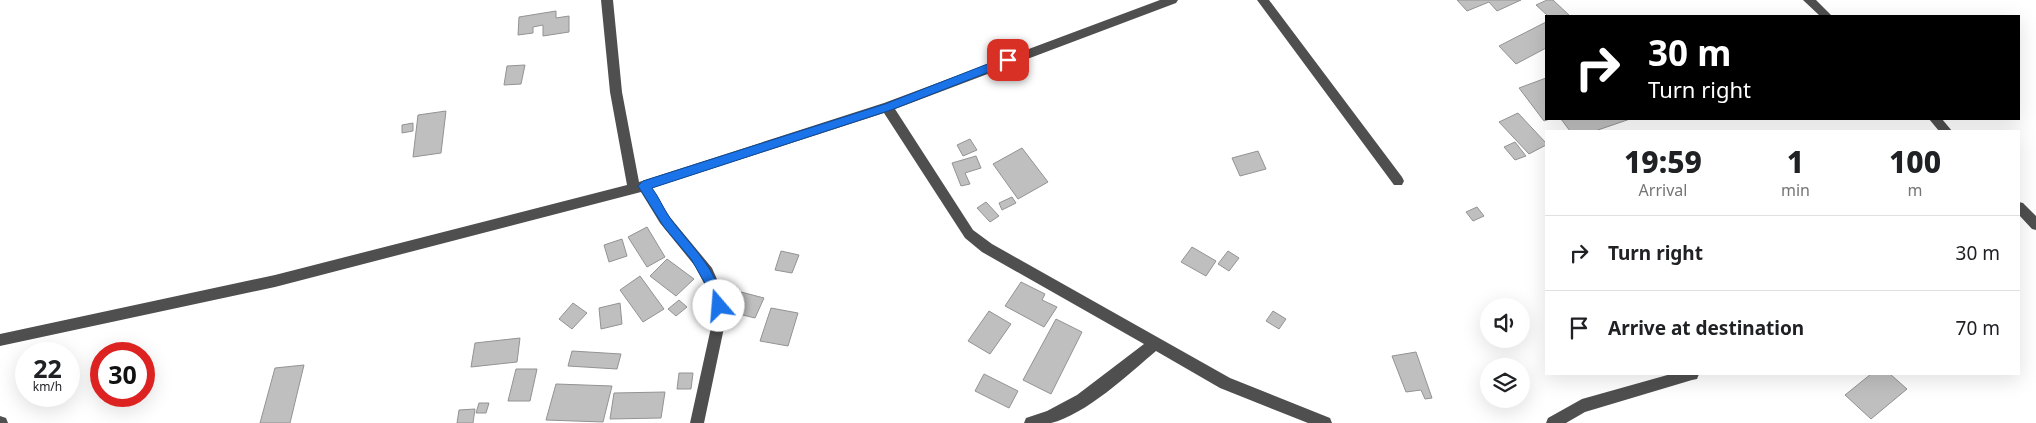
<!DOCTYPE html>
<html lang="en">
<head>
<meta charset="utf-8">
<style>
  body { margin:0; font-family:"Noto Sans",sans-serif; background:#f2f2f2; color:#202124; height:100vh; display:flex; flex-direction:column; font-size:19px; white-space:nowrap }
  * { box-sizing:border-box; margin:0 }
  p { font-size:16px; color:#757577 }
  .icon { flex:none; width:28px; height:28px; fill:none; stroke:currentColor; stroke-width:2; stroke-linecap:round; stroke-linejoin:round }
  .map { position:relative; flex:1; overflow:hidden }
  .drawer { position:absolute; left:1545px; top:130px; width:475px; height:245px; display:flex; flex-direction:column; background:#fff; border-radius:0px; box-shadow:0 5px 20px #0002 }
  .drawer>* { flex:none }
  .hud { position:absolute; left:1545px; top:15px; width:475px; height:105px; border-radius:0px; box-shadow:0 5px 20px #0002; background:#000; color:#fff; overflow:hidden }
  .controls { position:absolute; left:1480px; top:298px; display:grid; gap:10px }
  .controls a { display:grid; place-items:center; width:50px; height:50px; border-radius:50%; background:#fff; box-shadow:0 5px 20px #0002; font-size:25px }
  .speed { position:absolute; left:15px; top:342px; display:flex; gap:10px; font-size:25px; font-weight:700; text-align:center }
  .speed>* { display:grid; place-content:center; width:65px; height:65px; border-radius:50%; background:#fff; box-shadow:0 5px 20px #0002; line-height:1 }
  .speed small { font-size:12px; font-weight:400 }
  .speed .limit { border:8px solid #d22; background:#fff; color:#111 }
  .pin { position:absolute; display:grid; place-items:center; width:42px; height:42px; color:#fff; margin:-21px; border-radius:10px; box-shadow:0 2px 8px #0006 }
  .me { position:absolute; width:55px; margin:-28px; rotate:342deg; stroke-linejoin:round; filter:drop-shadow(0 0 4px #0008) }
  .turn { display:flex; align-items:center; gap:18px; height:105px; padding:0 20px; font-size:22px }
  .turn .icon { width:65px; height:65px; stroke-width:2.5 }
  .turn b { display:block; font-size:35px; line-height:42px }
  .eta { display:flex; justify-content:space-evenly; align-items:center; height:85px; text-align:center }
  .eta b { font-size:30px; font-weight:800; line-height:35px }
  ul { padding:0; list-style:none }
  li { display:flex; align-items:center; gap:15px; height:75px; padding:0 20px; border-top:1px solid #e0e0e0 }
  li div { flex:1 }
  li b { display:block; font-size:19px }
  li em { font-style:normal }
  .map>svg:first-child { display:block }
  .building { fill:#bfbfbf; stroke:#939393 }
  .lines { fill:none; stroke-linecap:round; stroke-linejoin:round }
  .minor { fill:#4f4f4f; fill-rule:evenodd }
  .route { fill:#1a73e8; stroke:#114b97 }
</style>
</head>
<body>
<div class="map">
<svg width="2036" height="423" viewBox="0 0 2036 423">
  <rect width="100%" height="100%" fill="#fff"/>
  <path class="building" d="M1457,0H1521L1497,11L1489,2L1467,11Z
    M1547,0H1553L1570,16H1548L1536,5Z
    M556,11V18L569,16V32L543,36V25L533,27V33L518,35L519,17Z
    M1546,22V48L1516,64L1499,46Z
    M525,65L521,84L504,85L507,66Z
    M1546,78V119H1550L1544,121L1519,88Z
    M446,111L441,153L413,157L418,115Z
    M1518,113L1546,143V145L1529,154L1499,122Z
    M1561,119H1630L1595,131H1570Z
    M413,123V131L402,133V125Z
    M970,139L977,150L963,156L957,145Z
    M1515,142L1526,156L1515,160L1504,147Z
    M1022,148L1048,182L1018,199L993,164Z
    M1258,151L1266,169L1240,176L1232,158Z
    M976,156L981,168L965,173L970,184L961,186L952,163Z
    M1012,197L1016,203L1002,210L999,203Z
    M986,202L999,216L990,222L977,208Z
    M1477,207L1484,216L1473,221L1466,212Z
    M647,227L665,257L647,267L628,237Z
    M622,239L627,256L609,262L604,245Z
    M1192,247L1216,261L1206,276L1181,262Z
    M781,251L799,255L792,273L775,270Z
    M1228,251L1239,258L1229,271L1218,264Z
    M667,259L694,279L676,296L650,276Z
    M640,276L664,309L643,322L620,290Z
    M1021,282L1045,294L1042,300L1057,307L1044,327L1005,306Z
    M741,292L764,298L755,318L731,312Z
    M679,300L687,307L676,316L668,309Z
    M573,303L587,313L572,329L559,319Z
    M620,303L622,324L601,329L599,308Z
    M771,308L798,313L788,346L760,341Z
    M989,311L1011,324L990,354L968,341Z
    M1273,311L1286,319L1279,329L1266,321Z
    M1056,319L1082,332L1051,394L1023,380Z
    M520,338L517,362L471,367L475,343Z
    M572,351L621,354L617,369L568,366Z
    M1416,352L1432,398L1425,399L1421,390L1406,392L1392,356Z
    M304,365L290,423H260L275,368Z
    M516,369H537L530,401H508Z
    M679,373H693L691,389H677Z
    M984,374L1018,391L1009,408L975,391Z
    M1871,374H1890L1907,389L1871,419L1845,395Z
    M556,384L612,386L603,422L546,420Z
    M665,392L661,418L610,419L614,393Z
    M479,403H489L486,413H476Z
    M475,409L473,423H457L459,410Z"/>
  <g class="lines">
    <path class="minor" d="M601,0H613L622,92L639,182L884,103L1160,0H1178L1176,3L895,109L973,230L992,244L1230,378L1330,418L1332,423H1308L1220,388L1156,351C1129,374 1085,415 1051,423C1043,423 1032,423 1024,423L1026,418L1047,411L1077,395L1144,344L982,252L965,238L884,113L652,188L669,216L712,268L724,295L725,323L704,423H690L712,323L710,295L695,266L660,223L641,192L275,287L0,346V334L275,275L627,185L610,92Z
      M1257,0H1269L1402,177L1404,181L1402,185H1394Z
      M1803,0H1816L1832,16H1820Z
      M1929,119H1942L1952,131H1939Z
      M2019,202L2023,203L2036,216V230L2032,229L2019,215Z
      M1671,374H1699L1697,379L1692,380L1585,412L1566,423H1546L1548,418L1582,399Z
      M0,416L6,418L8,423H0Z"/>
  </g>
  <path class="route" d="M1008,56L1012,57V63L891,110L652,188C659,197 663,208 670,218C693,249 715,266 725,306L719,311L715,310L709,290L691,259L664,227L638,186L643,181L885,104Z"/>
</svg>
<div class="controls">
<a><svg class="icon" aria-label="sound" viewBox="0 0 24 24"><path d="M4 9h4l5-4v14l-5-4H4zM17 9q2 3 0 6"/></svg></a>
<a><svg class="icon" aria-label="layers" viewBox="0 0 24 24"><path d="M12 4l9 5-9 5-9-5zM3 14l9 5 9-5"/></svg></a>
</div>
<div class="speed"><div>22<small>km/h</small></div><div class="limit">30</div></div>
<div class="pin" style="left:1008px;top:60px;background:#d93025"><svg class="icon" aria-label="arrive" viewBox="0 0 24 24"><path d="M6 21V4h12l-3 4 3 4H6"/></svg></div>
<svg class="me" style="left:719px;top:306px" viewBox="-20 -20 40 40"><circle r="19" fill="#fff"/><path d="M0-13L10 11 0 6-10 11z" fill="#1a73e8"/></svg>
<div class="hud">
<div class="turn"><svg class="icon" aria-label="right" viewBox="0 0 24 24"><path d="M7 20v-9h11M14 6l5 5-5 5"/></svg><div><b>30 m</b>Turn right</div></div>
</div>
<section class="drawer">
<div class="eta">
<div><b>19:59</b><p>Arrival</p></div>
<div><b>1</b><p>min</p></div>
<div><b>100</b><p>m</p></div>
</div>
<ul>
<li><svg class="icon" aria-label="right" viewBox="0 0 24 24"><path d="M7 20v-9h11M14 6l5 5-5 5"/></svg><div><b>Turn right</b></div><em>30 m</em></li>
<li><svg class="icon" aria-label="arrive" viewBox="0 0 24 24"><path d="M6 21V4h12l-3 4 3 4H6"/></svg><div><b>Arrive at destination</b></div><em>70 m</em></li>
</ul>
</section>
</div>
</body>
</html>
